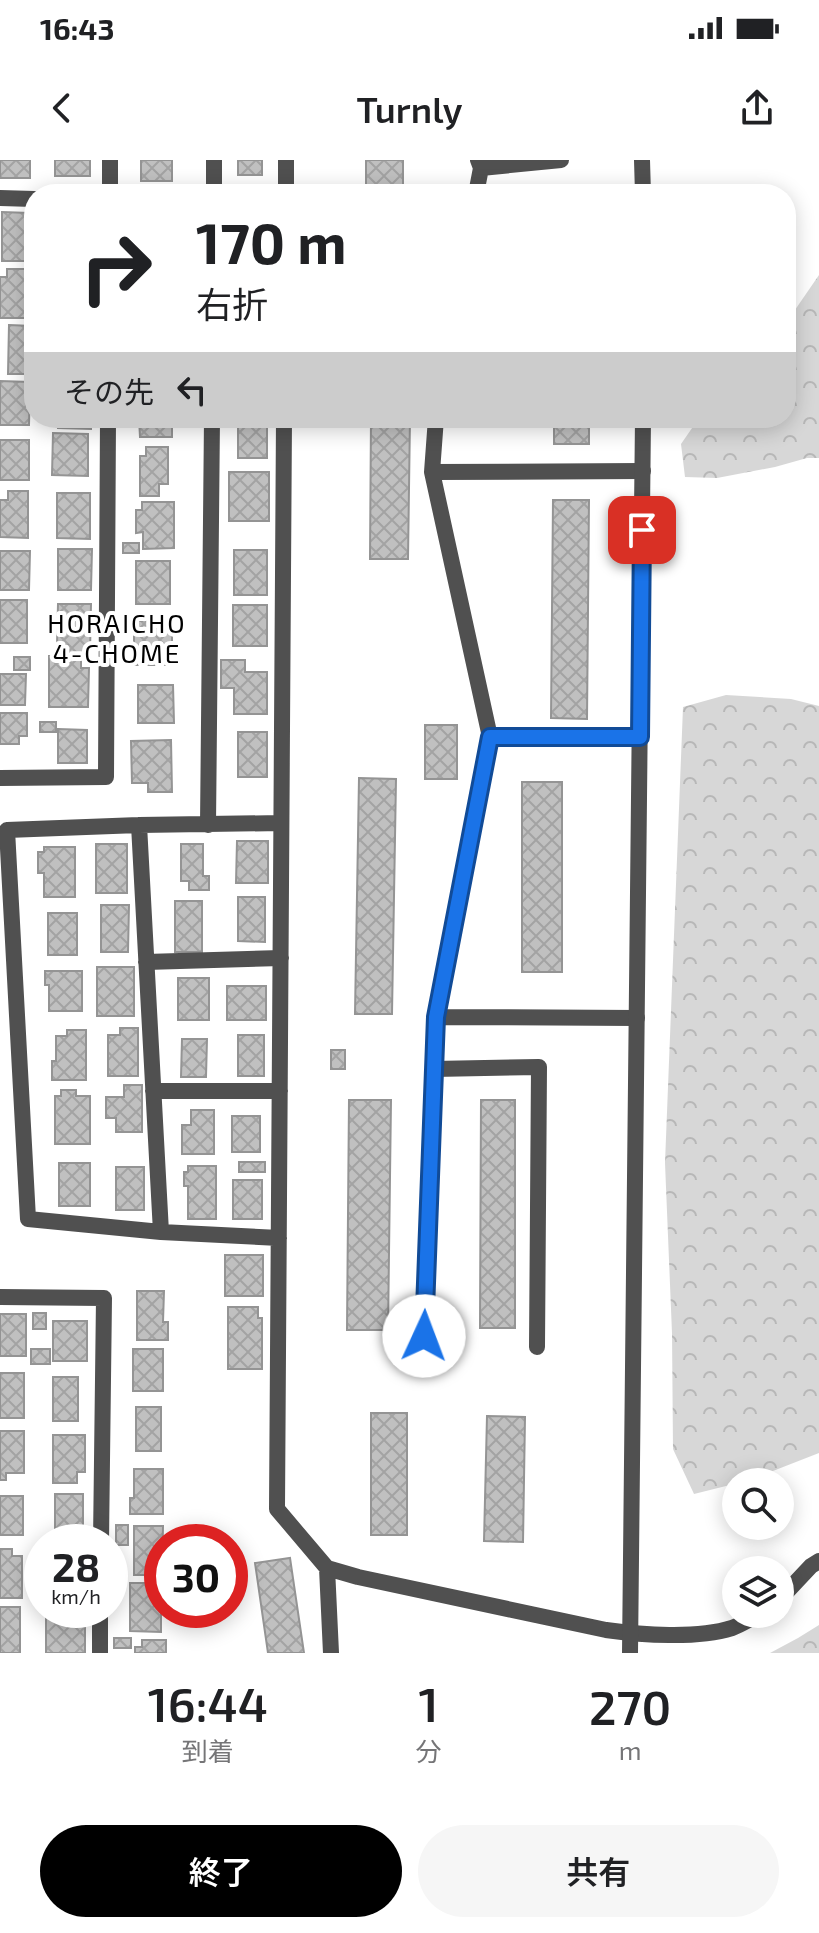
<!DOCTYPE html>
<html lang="ja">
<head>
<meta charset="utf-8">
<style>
  body { margin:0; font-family:"Exo 2","Noto Sans JP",sans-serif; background:#f6f6f6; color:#202124; height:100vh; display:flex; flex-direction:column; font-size:30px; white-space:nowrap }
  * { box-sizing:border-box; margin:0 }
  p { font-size:26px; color:#757577 }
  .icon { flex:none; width:44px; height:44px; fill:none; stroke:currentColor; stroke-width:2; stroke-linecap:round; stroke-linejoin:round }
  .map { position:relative; height:1493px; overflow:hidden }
  .sheet { display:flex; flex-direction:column; background:#fff; flex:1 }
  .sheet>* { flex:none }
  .hud { position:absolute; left:24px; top:24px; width:772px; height:244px; border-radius:32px; box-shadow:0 4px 20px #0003; background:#fff; color:#202124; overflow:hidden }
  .fabs { position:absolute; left:722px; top:1308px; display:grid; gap:16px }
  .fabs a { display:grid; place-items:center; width:72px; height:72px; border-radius:50%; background:#fff; box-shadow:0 4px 20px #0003; font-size:40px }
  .speed { position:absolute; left:24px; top:1364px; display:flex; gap:16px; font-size:40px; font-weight:700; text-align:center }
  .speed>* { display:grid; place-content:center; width:104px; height:104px; border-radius:50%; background:#fff; box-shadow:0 4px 20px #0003; line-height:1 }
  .speed small { font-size:20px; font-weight:400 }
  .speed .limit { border:12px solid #d22; background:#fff; color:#111 }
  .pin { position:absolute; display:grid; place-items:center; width:68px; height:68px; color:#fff; margin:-34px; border-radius:16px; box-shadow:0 4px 12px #0006 }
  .me { position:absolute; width:88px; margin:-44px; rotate:2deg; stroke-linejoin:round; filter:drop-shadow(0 0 6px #0008) }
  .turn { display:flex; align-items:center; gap:28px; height:168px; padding:0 40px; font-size:36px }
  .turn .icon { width:104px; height:104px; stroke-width:2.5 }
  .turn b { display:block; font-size:56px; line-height:68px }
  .then { display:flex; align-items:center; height:76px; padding:0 40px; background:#0003; gap:16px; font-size:30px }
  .eta { display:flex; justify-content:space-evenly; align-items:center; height:136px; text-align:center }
  .eta b { font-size:48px; font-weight:600; line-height:56px }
  .button { display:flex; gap:16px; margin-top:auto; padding:16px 40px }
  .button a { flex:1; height:92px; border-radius:48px; background:#000; color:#fff; font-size:32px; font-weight:600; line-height:92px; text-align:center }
  .button a+a { background:#f6f6f6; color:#202124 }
  .status { display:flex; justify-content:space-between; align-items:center; height:56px; padding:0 40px; background:#fff; direction:ltr }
  .status svg { height:22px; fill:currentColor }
  header { display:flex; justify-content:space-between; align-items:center; height:104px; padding:0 40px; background:#fff; font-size:36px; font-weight:600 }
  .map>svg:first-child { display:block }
  .forest { fill:url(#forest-crowns) }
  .building { fill:url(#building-cross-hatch); stroke:#949494; stroke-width:2 }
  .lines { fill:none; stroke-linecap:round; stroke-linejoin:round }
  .minor { stroke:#505050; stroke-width:16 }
  .tertiary { stroke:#505050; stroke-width:16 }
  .route-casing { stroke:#114b97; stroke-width:20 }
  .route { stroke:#1a73e8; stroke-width:14 }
  .labels { text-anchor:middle; stroke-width:8; stroke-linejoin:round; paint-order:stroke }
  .neighbourhood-label { font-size:26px; letter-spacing:2px; fill:#000; stroke:#fff }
</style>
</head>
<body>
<div class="status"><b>16:43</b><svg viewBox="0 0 49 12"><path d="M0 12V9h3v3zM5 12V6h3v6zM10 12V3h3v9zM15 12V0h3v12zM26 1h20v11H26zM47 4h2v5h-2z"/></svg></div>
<header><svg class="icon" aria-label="back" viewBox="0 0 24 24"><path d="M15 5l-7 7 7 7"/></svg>Turnly<svg class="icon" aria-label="share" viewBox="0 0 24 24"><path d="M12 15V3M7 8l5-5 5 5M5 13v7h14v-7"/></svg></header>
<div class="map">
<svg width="819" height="1493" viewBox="0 0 819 1493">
  <defs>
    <pattern id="forest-crowns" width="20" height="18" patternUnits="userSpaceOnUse" patternTransform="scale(2)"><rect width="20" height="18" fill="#d7d7d7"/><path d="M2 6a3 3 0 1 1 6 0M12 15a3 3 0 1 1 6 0" fill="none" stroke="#b7b7b7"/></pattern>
    <pattern id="building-cross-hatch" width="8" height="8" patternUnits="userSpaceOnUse" patternTransform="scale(2)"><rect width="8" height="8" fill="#c0c0c0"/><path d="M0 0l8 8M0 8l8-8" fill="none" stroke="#a3a3a3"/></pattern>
  </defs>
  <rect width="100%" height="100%" fill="#fff"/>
  <path class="forest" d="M819,115V298H807L775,307L717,318L685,317L681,284L699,258H786V163Z
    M726,535L791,539L819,546V1293L750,1320L694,1334L673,1289L672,1173L665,1003L683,547Z
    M819,1465V1493H770L798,1478Z"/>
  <path class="building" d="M0,0H30V18H0Z
    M55,0H90V16H55Z
    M141,0H172V21H141Z
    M238,0H262V15H238Z
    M366,0H403V34H366Z
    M2,52L29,53V101H2Z
    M7,109H33V158H0V117H7Z
    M9,165L32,166L31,214H8Z
    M0,221L30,222L29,265H0Z
    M58,258H91V269L58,268Z
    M139,258H172V277H140Z
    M238,258H267V298H238Z
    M371,258H410L408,399H370Z
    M554,258H589V284H554Z
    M53,273L88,274V316L52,315Z
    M0,280H29V320H0Z
    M146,287H168V324H159V336H140V296H146Z
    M229,312H269V361H229Z
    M8,331H28V378L0,377V340H8Z
    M57,333H90V379L57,378Z
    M553,340H589L587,559L551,558Z
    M142,342H174V388L143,389V372L136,373V350H142Z
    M123,383H139V393H123Z
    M58,389H92L91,430H58Z
    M234,390H267V435H234Z
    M0,391H30L29,430H0Z
    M136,401H170V444H136Z
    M0,440H27V483H0Z
    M58,444H91L90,493H68V485H57Z
    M233,445H267V486H233Z
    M134,461H172V505H134Z
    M49,496H81V508H89L88,547H49Z
    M14,497H30V510H14Z
    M221,500H245V512H267V554H234V528H221Z
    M0,514H26L25,545H0Z
    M138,525H173L174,563H138Z
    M0,553H27V576H19V584H0Z
    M40,562H56V572H40Z
    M425,565H457V619H425Z
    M58,569L87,570V603H58Z
    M238,572H267V617H238Z
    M171,580L172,632H148V623H132L131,581Z
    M359,618L396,619L392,854H355Z
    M522,622H562V812H522Z
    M237,681H268V723H236Z
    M96,684H127V733H96Z
    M181,684H203V716H209V730H189V721H181Z
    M44,687H75V737H44V713H38V692H44Z
    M238,737H265V782L238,781Z
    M175,741H202V792H175Z
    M101,745H129L128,792H101Z
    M48,753H77V795H48Z
    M97,807H134V856H97Z
    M45,811H82V851H49V825H45Z
    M178,818H209V860H178Z
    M227,826H266V860H227Z
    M120,868H138V916H108V875H120Z
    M67,870H86V920H52V901H56V876H67Z
    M238,875H264V916H238Z
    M182,879H207L206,917H181Z
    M331,890H345V909H331Z
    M124,925H142V972H116V958H106V937H124Z
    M61,930H76V936H90V984H55V936H61Z
    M349,940H391L388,1170H347Z
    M481,940H515V1168H480Z
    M191,950H214V994H182V965H191Z
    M232,956H260V992H232Z
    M239,1002H265V1012H239Z
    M59,1003H90V1046H59Z
    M188,1006H216V1059H188V1026H184V1012H188Z
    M116,1007H144V1050H116Z
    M233,1020H262V1059H233Z
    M225,1095H263V1136H225Z
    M137,1131H164L163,1162H168V1180H137Z
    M228,1147H258V1158H262V1209H228Z
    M33,1153H46V1169H33Z
    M0,1154H26V1196H0Z
    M53,1161H87V1201H53Z
    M31,1189H50V1204H31Z
    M133,1189H163V1231H133Z
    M0,1213H24V1258H0Z
    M53,1217H78V1261H53Z
    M136,1247H161V1291H136Z
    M371,1253H407V1375H371Z
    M487,1256L525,1257L523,1382L484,1381Z
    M0,1271H24V1313H6V1320H0Z
    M53,1275H85V1312H77V1323H53Z
    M134,1309H163V1354H130V1338H134Z
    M55,1334H83V1378H55Z
    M0,1336H23V1375H0Z
    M116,1365H128V1385H116Z
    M134,1366H163L162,1415H134Z
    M0,1389H12V1396H22V1438H0Z
    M290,1398L304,1493H268L255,1403Z
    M130,1423H161V1472L130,1471Z
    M0,1447H20V1493H0Z
    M46,1457H85V1493H46Z
    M114,1478H131V1488H114Z
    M142,1480H166V1493H135V1487H142Z"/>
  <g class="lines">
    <path class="minor" d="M214,0V34
      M481,8L561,0
      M110,34V0
      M286,34V0
      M476,34L481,8L478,0
      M0,38L34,39
      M284,258L277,1349L327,1408L358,1417L606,1470C642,1475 697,1479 732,1468C741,1465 751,1458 760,1454
      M432,312L643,311
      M490,577H640
      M0,618L106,617L108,258
      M139,665L161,1072
      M208,665L212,258
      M146,802L281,798
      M436,857L637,858
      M434,909L539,907L537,1187
      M153,931H280
      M279,1078L161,1072L28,1059L7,670L139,665L281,663
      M0,1137L104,1138L101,1382
      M424,1176L436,857L490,577L432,312L436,258
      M327,1408L331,1493
      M780,1439L811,1406L819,1401
      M100,1493V1450"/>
    <path class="tertiary" d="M642,0L643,34
      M630,1493L643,258"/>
  </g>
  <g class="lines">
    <defs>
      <path id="route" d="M424,1176L436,857L490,577H640L642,370"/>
    </defs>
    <use href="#route" class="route-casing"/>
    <use href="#route" class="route"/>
  </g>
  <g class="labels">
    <g class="neighbourhood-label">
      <text x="117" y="473">HORAICHO<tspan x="117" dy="30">4-CHOME</tspan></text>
    </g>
  </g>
</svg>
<div class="fabs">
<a><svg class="icon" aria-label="search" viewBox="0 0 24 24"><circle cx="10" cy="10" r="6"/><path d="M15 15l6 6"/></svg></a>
<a><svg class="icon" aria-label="layers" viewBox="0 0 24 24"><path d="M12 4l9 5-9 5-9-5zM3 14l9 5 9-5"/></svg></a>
</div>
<div class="speed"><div>28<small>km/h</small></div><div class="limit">30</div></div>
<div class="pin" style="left:642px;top:370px;background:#d93025"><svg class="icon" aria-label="arrive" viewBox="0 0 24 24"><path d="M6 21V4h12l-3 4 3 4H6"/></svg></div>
<svg class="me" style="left:424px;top:1176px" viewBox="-20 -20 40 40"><circle r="19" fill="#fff"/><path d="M0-13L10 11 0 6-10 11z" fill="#1a73e8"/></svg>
<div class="hud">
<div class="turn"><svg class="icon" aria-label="right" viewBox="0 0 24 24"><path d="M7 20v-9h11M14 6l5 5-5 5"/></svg><div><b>170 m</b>右折</div></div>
<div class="then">その先<svg class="icon" aria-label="left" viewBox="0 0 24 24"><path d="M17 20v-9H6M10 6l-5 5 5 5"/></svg></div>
</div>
</div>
<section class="sheet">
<div class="eta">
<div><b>16:44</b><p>到着</p></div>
<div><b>1</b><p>分</p></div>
<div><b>270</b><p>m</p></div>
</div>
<div class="button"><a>終了</a><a>共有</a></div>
</section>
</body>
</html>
